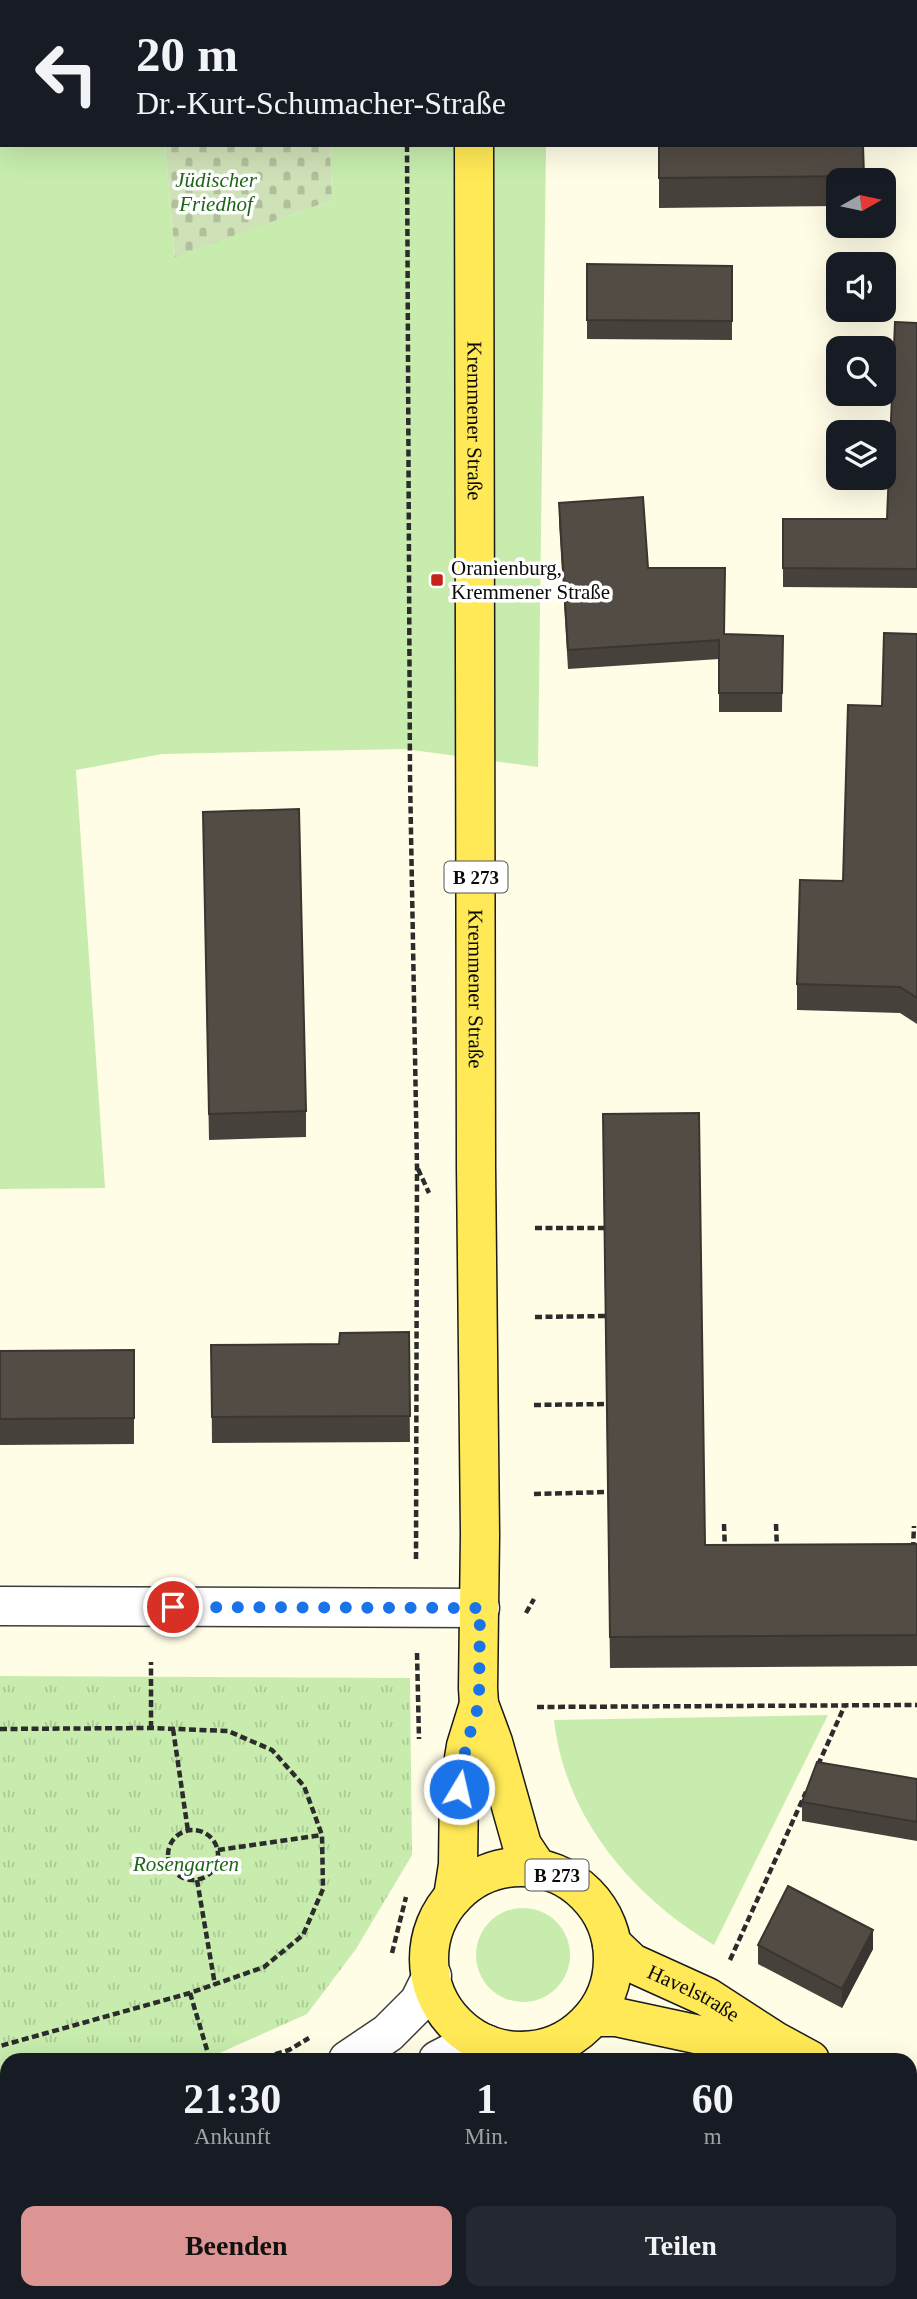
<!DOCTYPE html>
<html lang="de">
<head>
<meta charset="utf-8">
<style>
  body { margin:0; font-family:"Times New Roman",serif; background:#242831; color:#f1f3f6; height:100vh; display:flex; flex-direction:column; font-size:26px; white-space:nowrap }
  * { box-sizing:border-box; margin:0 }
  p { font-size:23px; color:#9ea1a6 }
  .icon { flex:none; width:38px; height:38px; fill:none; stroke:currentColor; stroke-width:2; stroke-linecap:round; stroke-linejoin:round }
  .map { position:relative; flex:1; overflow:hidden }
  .side { position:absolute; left:0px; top:2053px; width:917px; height:247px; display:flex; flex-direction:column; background:#171b24; border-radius:21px 21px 0 0; box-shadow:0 7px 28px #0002 }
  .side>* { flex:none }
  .top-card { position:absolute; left:0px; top:0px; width:917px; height:147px; box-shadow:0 7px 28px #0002; background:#171b24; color:#f1f3f6; overflow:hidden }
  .needle { width:46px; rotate:81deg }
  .fabs { position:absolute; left:826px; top:168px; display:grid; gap:14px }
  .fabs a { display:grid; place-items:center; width:70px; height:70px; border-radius:14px; background:#171b24; box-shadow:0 7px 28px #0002; font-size:35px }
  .pin { position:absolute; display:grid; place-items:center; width:60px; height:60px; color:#fff; margin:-30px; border:4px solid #fff; border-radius:50%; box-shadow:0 2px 7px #0007 }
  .me { position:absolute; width:77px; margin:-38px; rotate:9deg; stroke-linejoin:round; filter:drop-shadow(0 0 5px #0008) }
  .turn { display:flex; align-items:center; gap:24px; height:147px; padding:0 21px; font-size:32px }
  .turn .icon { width:91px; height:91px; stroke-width:2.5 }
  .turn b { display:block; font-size:49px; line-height:60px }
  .eta { display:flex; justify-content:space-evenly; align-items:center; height:119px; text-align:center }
  .eta b { font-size:42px; font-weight:600; line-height:49px }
  .cta { display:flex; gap:14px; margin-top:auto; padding:14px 21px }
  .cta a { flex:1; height:80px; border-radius:14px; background:#dc9593; color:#111; font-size:28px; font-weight:600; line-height:80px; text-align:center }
  .cta a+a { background:#242831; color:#f1f3f6 }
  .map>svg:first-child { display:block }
  .grass { fill:#c7ecae }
  .cemetery { fill:url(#cemetery-stones) }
  .park { fill:url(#park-tufts) }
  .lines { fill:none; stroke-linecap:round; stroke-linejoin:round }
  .minor-casing { stroke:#3d3d3d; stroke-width:41 }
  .major-casing { stroke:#1b1b1b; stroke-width:41 }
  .path { stroke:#2c2c2c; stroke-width:4.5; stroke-dasharray:7 3.5; stroke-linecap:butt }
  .minor { stroke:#fff; stroke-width:38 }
  .major { stroke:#ffe956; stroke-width:38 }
  .wall { fill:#47413b }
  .shaded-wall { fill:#3a3530 }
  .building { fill:#534c45; stroke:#3a3530; stroke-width:2 }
  .route { stroke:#1a73e8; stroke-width:12; stroke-dasharray:0 21.6 }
  .poi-dot { fill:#c32319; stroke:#fff; stroke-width:2.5 }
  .labels { text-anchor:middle; stroke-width:7; stroke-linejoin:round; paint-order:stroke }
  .shield { fill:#fff; stroke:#545454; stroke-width:2 }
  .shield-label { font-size:19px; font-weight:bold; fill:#0a0a0a }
  .park-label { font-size:21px; font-style:italic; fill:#1e6517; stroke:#fff }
  .street-label { font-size:21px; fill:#0a0a0a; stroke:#fff }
  .poi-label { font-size:21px; fill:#0a0a0a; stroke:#fff; text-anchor:start }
</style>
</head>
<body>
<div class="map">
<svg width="917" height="2299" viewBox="0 0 917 2299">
  <defs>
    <pattern id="cemetery-stones" width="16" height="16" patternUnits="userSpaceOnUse" patternTransform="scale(1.75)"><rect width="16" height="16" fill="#cfe1b7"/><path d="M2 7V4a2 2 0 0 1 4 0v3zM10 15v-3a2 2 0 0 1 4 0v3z" fill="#b0c09c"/></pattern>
    <pattern id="park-tufts" width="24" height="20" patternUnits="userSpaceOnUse" patternTransform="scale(1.75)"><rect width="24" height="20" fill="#c7ecae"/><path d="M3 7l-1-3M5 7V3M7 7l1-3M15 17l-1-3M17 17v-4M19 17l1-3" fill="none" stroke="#aac994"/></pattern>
  </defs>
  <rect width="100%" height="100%" fill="#fffde6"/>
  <path class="grass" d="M0,0H151V2H2V145H165L175,256L332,200L330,145H546L538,767L405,749L162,754L76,770L105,1188L0,1189Z
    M828,1715L714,1945C632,1896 565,1818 554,1720Z
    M476 1955a47 47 0 1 1 94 0a47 47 0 1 1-94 0Z"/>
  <path class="cemetery" d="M165,145H330L332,200L175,257Z"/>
  <path class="park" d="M0,1676L410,1678L412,1855L356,1949L307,2014L204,2060H7V2110L0,2112Z"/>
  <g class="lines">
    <defs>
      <path id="minor" d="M0,1606L480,1608
        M523,2051L525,2060
        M348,2060L388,2033L419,2002L432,1976
        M438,2060L459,2049L486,2044
        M0,2178L7,2176
        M246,2292L247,2299
        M564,2292L565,2299"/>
      <g id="major">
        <path d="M473,0V2"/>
        <path id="s1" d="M474,145L476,1167L480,1535L478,1688L479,1704L493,1742L522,1845L538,1869"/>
        <circle cx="521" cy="1959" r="92"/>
        <path d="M453,1897L458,1865L459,1789L466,1746L479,1704"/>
        <path id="s2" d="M612,1944L632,1963L707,1997L775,2041L810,2060"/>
        <path d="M593,2017H616L700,2035L771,2040"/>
        <path d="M910,2116L917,2120"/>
      </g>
    </defs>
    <use href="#minor" class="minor-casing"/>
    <use href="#major" class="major-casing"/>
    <path class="path" d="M407,145L410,776L417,1167L416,1562
      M418,1169L429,1193
      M535,1228H604
      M535,1317L605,1316
      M534,1405L607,1404
      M534,1494L608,1492
      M724,1524L725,1551
      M776,1524L777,1550
      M913,1549L914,1526
      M526,1613L534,1599
      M417,1653L419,1739
      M537,1707L917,1705
      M151,1728V1662
      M0,1729L151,1728L228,1731L272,1750L304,1786L322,1835L323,1889L303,1935L264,1967L190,1993L0,2046
      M173,1729L188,1831
      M818,1765L845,1705
      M168 1855a25 25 0 1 1 50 0a25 25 0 1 1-50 0Z
      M218,1850L322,1835
      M197,1880L215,1985
      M392,1953L406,1897
      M730,1960L806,1792
      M190,1993L210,2060
      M255,2060L289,2050L309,2038
      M0,2124L7,2122
      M910,2174L917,2177"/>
    <use href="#minor" class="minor"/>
    <use href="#major" class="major"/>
  </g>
  <path class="wall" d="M917,0V140H915V2Z
    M659,145H863L864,180H838V206L659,208Z
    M587,264L732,266V340L587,339Z
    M917,323V588L783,587V519H887Z
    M559,503L648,568L724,634L783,636L782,712H719V659L568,669L559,522Z
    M917,634V1024L900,1013L797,1010V984L843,881L882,706Z
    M203,812L306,1111V1137L209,1140Z
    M603,1145L705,1545L917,1544V1666L610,1668Z
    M409,1332L410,1442L212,1443L211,1345L339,1344Z
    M134,1350V1444L0,1445V1351Z
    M917,1779V1841L802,1821V1802Z
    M758,1945L873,1949L842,2008L758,1964Z
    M42,2292H124L99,2299H44Z
    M299,2292H402V2299H300Z
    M629,2292H849L861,2299H739L728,2294L726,2299H632Z"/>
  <path class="shaded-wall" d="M873,1930V1949L842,2008V1989Z
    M51,2292H124L99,2299H47V2294Z
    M352,2292H402V2299H328Z
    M721,2292H728L726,2299H718Z"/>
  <path class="building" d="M721,0H917V110H915V2H721Z
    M659,145H863L864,176L659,178Z
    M587,264L732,266V321L587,320Z
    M895,322L917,323V569L783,568V519H887Z
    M643,497L648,568H725L724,634L783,636L782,693H719V640L568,650L559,503Z
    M884,633L917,634V998L900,987L797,984L800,880L843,881L848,705L882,706Z
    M299,809L306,1111L209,1114L203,812Z
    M699,1113L705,1545L917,1544V1635L610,1637L603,1114Z
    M409,1332L410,1416L212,1417L211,1345L339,1344L340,1333Z
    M134,1350V1418L0,1419V1351Z
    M817,1762L917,1779V1822L802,1802Z
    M788,1886L873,1930L842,1989L758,1945Z
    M306,2292H352L328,2299H307Z
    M637,2292H721L718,2299H640Z
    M769,2292H849L861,2299H785Z"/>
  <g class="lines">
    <path class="route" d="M173,1607L480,1608L479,1704L466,1746L459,1789"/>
  </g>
  <rect class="poi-dot" x="430" y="573" width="14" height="14" rx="3.5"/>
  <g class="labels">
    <g class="shield">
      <rect x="444.5" y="861.5" width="63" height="31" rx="5"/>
      <rect x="525.5" y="1859.5" width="63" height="31" rx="5"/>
    </g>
    <g class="shield-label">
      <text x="476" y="884">B 273</text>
      <text x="557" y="1882">B 273</text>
    </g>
    <g class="park-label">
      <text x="216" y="187">Jüdischer<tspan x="216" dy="24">Friedhof</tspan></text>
      <text x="186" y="1871">Rosengarten</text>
    </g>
    <g class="street-label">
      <text dy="7" stroke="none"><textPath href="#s1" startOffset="276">Kremmener Straße</textPath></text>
      <text dy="7" stroke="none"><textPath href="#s1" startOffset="844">Kremmener Straße</textPath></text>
      <text dy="7" stroke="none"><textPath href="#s2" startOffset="96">Havelstraße</textPath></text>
    </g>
    <g class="poi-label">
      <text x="451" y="575">Oranienburg,<tspan x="451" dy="24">Kremmener Straße</tspan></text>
    </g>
  </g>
</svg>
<div class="fabs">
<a><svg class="needle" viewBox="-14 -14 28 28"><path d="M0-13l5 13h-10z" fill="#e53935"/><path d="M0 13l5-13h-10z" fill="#9ea1a6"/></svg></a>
<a><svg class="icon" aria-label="sound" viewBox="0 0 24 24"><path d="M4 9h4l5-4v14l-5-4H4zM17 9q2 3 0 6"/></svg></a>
<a><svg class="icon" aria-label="search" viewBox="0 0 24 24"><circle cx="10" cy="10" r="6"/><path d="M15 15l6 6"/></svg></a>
<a><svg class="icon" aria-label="layers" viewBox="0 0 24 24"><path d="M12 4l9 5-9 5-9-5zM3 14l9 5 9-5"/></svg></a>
</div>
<div class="pin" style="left:173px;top:1607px;background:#d93025"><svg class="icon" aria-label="arrive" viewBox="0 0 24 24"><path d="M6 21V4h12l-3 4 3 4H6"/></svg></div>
<svg class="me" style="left:459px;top:1789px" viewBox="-20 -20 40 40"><circle r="17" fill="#1a73e8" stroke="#fff" stroke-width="3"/><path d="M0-11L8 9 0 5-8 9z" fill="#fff"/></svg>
<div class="top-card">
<div class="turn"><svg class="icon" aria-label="left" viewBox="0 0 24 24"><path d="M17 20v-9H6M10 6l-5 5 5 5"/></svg><div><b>20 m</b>Dr.-Kurt-Schumacher-Straße</div></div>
</div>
<section class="side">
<div class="eta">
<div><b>21:30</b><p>Ankunft</p></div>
<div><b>1</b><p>Min.</p></div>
<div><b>60</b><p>m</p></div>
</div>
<div class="cta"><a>Beenden</a><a>Teilen</a></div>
</section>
</div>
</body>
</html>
